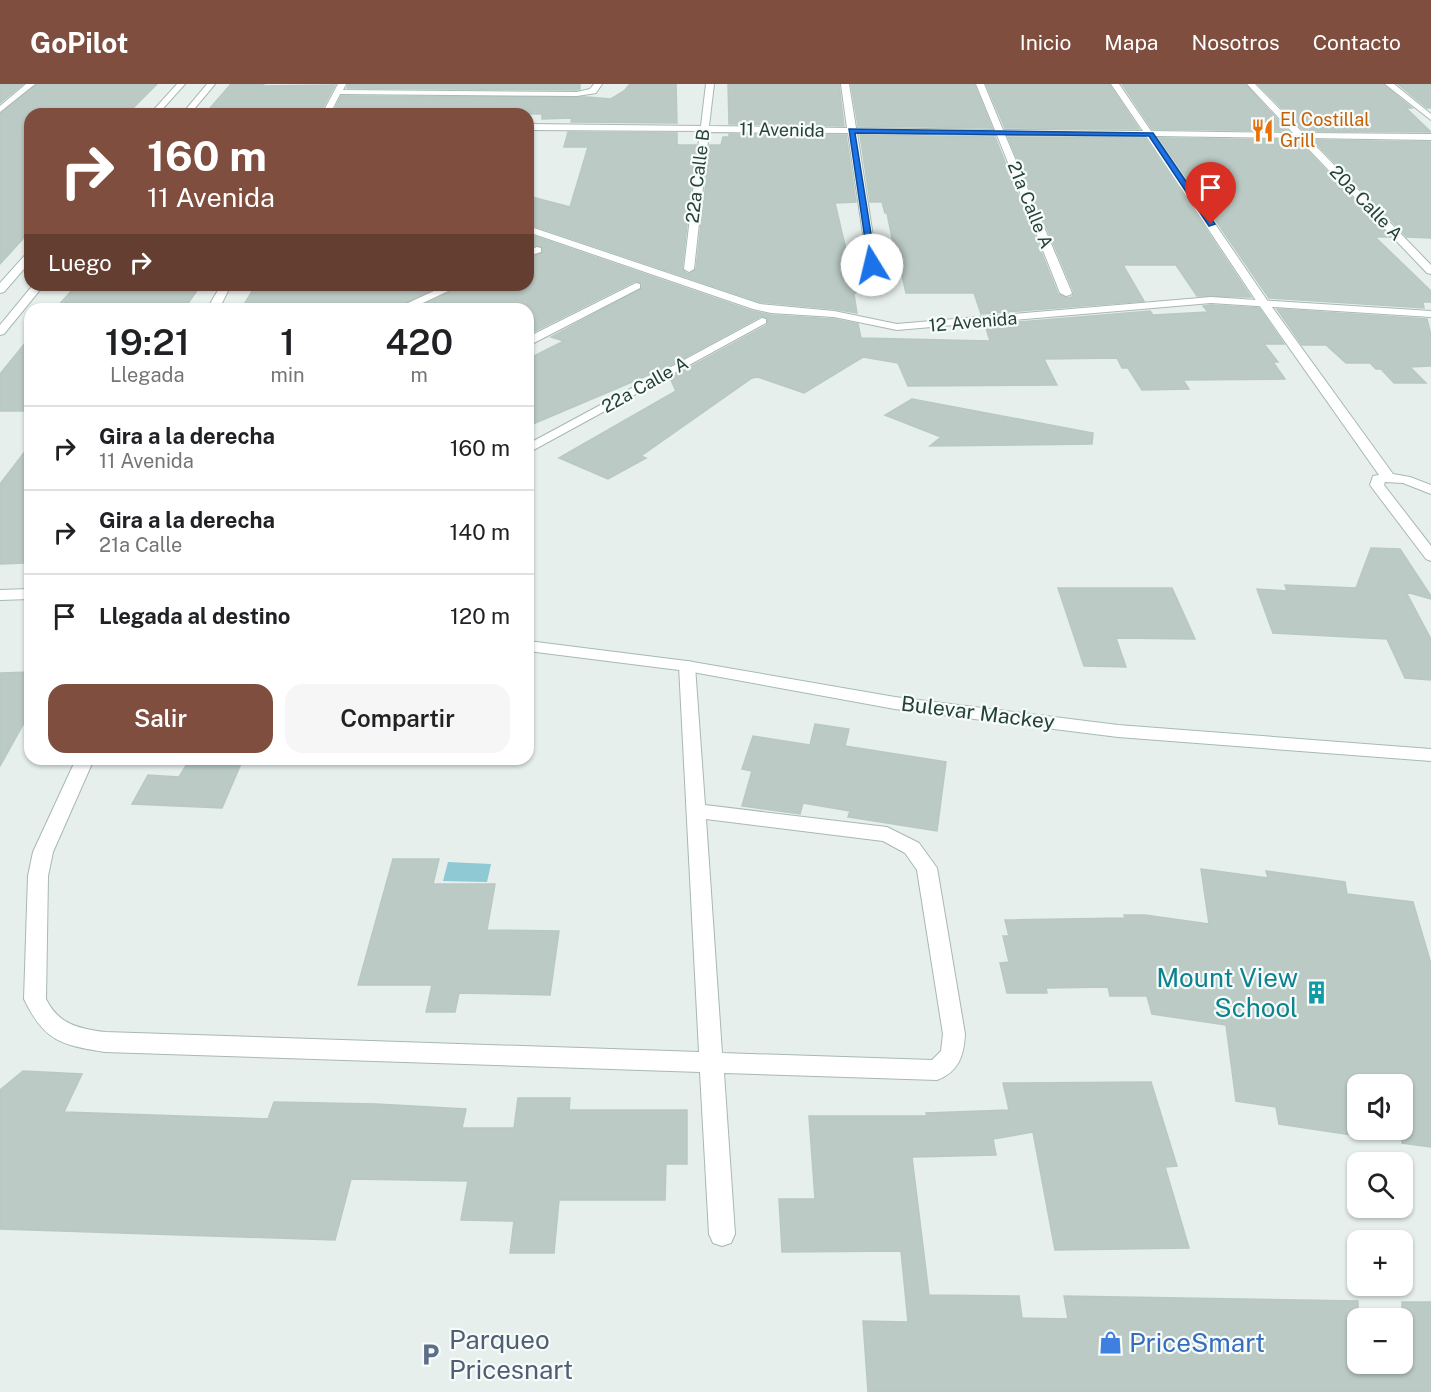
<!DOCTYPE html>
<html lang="es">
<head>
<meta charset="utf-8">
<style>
  body { margin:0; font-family:"Public Sans",sans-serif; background:#f6f6f6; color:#202124; height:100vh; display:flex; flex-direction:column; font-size:22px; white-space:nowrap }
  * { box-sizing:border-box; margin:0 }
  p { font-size:20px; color:#757577 }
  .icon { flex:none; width:33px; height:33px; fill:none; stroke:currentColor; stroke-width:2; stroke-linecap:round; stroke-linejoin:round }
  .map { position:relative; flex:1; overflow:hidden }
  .side { position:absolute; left:24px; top:219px; width:510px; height:462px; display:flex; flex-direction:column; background:#fff; border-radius:18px; box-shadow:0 2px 4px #0004 }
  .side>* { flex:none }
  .top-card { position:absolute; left:24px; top:24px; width:510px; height:183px; border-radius:18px; box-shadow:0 2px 4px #0004; background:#7f4e3f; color:#fff; overflow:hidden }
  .buttons { position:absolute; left:1347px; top:990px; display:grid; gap:12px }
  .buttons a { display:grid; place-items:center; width:66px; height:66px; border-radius:12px; background:#fff; box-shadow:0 2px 4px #0004; font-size:30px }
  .pin { position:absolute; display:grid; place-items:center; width:51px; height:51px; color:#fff; margin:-62px -26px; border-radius:50% 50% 50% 0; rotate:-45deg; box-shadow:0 0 6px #0007 }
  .pin .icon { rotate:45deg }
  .me { position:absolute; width:66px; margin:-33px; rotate:351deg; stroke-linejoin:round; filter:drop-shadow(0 0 4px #0008) }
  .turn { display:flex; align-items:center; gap:21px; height:126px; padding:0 24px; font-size:27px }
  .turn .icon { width:78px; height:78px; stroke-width:2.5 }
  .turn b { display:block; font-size:42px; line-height:51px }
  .then { display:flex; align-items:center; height:57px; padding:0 24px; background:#0003; gap:12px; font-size:22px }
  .eta { display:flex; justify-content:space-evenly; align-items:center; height:102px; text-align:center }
  .eta b { font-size:36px; font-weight:600; line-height:42px }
  .cta { display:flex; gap:12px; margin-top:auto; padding:12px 24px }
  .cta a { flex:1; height:69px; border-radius:18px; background:#7f4e3f; color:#fff; font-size:24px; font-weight:600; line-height:69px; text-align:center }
  .cta a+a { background:#f6f6f6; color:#202124 }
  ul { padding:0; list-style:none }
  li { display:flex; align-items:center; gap:18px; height:84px; padding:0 24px; border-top:2px solid #e0e0e0 }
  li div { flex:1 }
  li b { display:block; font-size:22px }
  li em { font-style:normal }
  header { display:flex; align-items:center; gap:36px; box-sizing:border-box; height:84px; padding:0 30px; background:#7f4e3f; color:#fff }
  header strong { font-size:28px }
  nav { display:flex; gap:33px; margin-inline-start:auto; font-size:21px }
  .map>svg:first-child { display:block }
  .water { fill:#8ec9d4 }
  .building { fill:#bbcac4; stroke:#b8c9c2; stroke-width:1.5 }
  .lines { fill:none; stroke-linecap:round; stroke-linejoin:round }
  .minor-casing { stroke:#a8b8b2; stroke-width:2 }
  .tertiary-casing { stroke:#a8b8b2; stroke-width:2 }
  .secondary-casing { stroke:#a4bbb3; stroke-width:2 }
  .minor { fill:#fff; fill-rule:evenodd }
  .tertiary { fill:#fff; fill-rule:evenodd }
  .secondary { fill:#fff; fill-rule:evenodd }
  .route { fill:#1a73e8; stroke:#114b97; stroke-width:1.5 }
  .labels { text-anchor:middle; stroke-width:4.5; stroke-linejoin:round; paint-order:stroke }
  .far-food-label { font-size:18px; fill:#c56008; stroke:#f7fbf9; text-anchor:start }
  .far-street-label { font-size:18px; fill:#24423a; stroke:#f7fbf9 }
  .street-label { font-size:21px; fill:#24423a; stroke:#f7fbf9 }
  .near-culture-label { font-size:26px; fill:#0d838f; stroke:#f7fbf9; text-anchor:end }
  .near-service-label { font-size:26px; fill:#4e5e75; stroke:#f7fbf9; text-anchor:start }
  .near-shop-label { font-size:26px; fill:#366cbe; stroke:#f7fbf9; text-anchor:start }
</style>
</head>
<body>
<header>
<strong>GoPilot</strong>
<nav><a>Inicio</a><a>Mapa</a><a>Nosotros</a><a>Contacto</a></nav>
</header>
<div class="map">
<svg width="1431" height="1308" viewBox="0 0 1431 1308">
  <rect width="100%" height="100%" fill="#e6efeb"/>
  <path class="water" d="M448,778L491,780L487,798L443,797Z"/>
  <path class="building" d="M0,0H23L0,19Z
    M37,0H157L127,30H30V147L0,180V30Z
    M231,0H264L262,2L335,1L320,29L205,30Z
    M348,0H580V5L577,6L347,4Z
    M630,0H676L677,39L571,38L572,34L542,35V30L333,29L341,12L587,13L611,15L624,7Z
    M728,0H839L844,42L729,40Z
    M851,0H974L992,44L858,42Z
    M986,0H1109L1139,45L1005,44Z
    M1122,0H1245L1288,47L1152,45Z
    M1258,0H1383L1412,24H1406L1431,48L1304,47Z
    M1398,0H1431V24H1427Z
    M568,48L677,49V61H696L682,185L688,190L696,185L710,61H721L723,53H729V50L846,51L856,118L835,119L848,174H864L868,200L854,210L857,229L834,225L760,218L528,140V112L570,123L588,63H564Z
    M860,51L995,53L1058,210L1067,214L1072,213L1074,208L1008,53L1145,54L1251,213L1197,212L1176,181H1123L1144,217L981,230L974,209H906L899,179L881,191L879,174H896L887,129H885L882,118H870Z
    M1159,54L1297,56L1390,153H1375L1431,207V218H1423L1424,224L1269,214Z
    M1313,56L1431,58V154L1407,153Z
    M528,150L752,227L771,231L834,235L858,240L861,254L990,257L985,241L1150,227L1153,231L1208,228L1203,222L1211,221L1259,224L1284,260H1264L1278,278H1273L1285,295L1183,296L1189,305L1142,306L1128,284H1122L1117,274L1044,275L1057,301L908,302L898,279L863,273L804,309L758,293L752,294L641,372L646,374L608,395L559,374L676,307L670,294L767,241L768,235L761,232L665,284L528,342V275L564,257L551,253L642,204V199L635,197L535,247L528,245V225H415L463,201H528V174L543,168L542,162L528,164Z
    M81,201H201L184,225H55L76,202Z
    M256,201H442L393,225H241Z
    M1277,225L1427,235L1431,251V282L1410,283L1426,299H1394L1381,285H1376L1370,279H1346L1326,261H1302Z
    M30,253V327H0V290Z
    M912,315L1093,349L1092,360L930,362L941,353L885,331Z
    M30,361V469L24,479L0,480V400Z
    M1371,464L1400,465L1431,512V515L1406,508L1431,555V596L1405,594L1387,555L1273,549L1257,505L1287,507L1285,501L1356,504Z
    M1058,504H1172L1195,555L1116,554L1126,583L1084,582Z
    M30,588V628L0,682V589Z
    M815,640L849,645L845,662L946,678L937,747L848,733L850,727L803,719L800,730L742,722L752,687L742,685L753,652L810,661Z
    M190,675H243L222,724L132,720L148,691L179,693Z
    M393,775H439L433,800H495L487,846L559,847L550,911L459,909L455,928H426L432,901H358Z
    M1201,785L1268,794L1266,787L1345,798L1347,810L1413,818L1431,880V1063L1402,1059V1000H1358V1052L1279,1040L1276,1023L1236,1017L1226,941L1152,930L1147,912H1110L1108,903L1046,904L1047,909H1007L1000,879L1009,878L1003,852H1009L1005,836L1125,834L1124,831H1145L1209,840Z
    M23,987L82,990L64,1028L268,1035L274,1018L376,1020L466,1025L462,1044H514L518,1014H570L569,1026H687V1080H666L665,1116H559L554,1169H510L514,1137L461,1136L468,1097L351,1095L335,1156L0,1145V1006Z
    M1151,998L1177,1082L1165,1083L1189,1164L1055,1166L1033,1048L993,1055L996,1071L912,1073L929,1211L1019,1212L1022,1234L1068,1235L1064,1212L1358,1217V1280H1402V1218H1431V1308H868L863,1237L908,1238L901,1167L782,1168L779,1115H815L809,1032H927L926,1029L1009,1026L1003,999Z"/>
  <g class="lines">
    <defs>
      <path id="minor" d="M26,0H35L0,28V22Z
        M338,0H346L343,6L577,8L590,5L594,0H602L596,9L577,12L340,10L330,30H322Z
        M706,0H714L709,42L847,44L841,0H849L856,44L995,46L976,0H984L1003,46L1143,47L1111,0H1119L1151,47L1293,49L1247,0H1255L1303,49L1431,50V56L1308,54L1431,181V190L1427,189L1298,54L1155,52L1267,216L1393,390L1410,393L1431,401V410L1403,399L1385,398L1384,401L1431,462V477L1426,475L1370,401L1373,392L1379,391L1257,218L1146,52L1005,51L1072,209L1070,211L1066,212L1060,209L997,51L857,49L881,204L876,207L871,204L848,49L709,48L694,185L689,188L684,185L700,47L528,46V40L701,42Z
        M537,163L541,164V168L528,172V166Z
        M636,199L640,200V204L528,262V253Z
        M221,201H231L219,225H207Z
        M447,201H461L410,225H395Z
        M762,234L766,235V239L528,369V360Z
        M687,577L693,578L695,582L705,721L887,743L919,759L937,784L965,950C964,971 959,988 937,996L724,989L735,1150L731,1159L722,1162L713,1159L709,1150L700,988L105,968C61,961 44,957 24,915L28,792L33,768L76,675H94L53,768L48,792L46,915C58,940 79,945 105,948L699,968L679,582L681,578ZM706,735L883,757L905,769L917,786L943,950L941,967L932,976L722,969Z"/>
      <path id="tertiary" d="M1385,0H1394L1431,30V36Z
        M528,142L760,220L834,227L897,240L1211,213L1431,227V233L1211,219L897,246L834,233L771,229L753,225L528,148Z"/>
      <path id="secondary" d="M177,0H185L158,30H150Z
        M207,0H215L190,30H182Z
        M30,169V178L4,208L0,209V199L26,170Z
        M33,201H44L4,250L0,251V241Z
        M30,505V515L0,516V506Z
        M528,557L687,577L895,613L1118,641L1431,665V677L1118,653L895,625L687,587L528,567Z"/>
    </defs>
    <use href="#minor" class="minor-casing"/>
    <use href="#tertiary" class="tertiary-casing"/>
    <use href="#secondary" class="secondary-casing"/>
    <use href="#minor" class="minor"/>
    <use href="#tertiary" class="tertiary"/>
    <use href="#secondary" class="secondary"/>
  </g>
  <path class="route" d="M849,45L1153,49L1215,140L1209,142L1149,52L855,49L876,181L869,183Z"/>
  <defs>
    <symbol id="restaurant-bare" viewBox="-9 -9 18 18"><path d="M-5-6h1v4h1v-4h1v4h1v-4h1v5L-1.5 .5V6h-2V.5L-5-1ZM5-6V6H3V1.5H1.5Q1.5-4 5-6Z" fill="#e8710a" stroke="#f7fbf9" stroke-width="2.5" paint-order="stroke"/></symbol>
    <symbol id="building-bare" viewBox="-9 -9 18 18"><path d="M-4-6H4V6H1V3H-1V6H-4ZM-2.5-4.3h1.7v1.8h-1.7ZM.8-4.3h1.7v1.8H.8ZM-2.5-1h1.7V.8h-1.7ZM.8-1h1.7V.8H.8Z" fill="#0f9aa8" stroke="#f7fbf9" stroke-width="2.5" paint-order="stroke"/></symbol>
    <symbol id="shop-bare" viewBox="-9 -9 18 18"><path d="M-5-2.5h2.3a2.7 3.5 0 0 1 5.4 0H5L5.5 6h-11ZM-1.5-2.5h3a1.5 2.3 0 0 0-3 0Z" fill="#3f7fe0" stroke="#f7fbf9" stroke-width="2.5" paint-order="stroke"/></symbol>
    <symbol id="parking-bare" viewBox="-9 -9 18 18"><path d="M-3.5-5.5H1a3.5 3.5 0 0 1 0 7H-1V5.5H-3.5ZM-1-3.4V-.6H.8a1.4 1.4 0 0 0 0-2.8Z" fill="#5c6f8a" stroke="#f7fbf9" stroke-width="2.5" paint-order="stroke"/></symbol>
  </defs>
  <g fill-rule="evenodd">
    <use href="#restaurant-bare" x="1246" y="30" width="33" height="33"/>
    <use href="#building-bare" x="1300" y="892" width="33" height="33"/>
    <use href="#shop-bare" x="1094" y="1242" width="33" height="33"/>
    <use href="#parking-bare" x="414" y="1254" width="33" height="33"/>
  </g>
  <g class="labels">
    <g class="far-food-label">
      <text x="1280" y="42">El Costillal<tspan x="1280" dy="21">Grill</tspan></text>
    </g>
    <g class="far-street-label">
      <text transform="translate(782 46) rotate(1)" y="6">11 Avenida</text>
      <text transform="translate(698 92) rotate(-83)" y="6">22a Calle B</text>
      <text transform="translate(1366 119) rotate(46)" y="6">20a Calle A</text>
      <text transform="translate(1030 121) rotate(68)" y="6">21a Calle A</text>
      <text transform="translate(973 238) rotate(-5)" y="6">12 Avenida</text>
      <text transform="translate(645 301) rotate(-29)" y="6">22a Calle A</text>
    </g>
    <g class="street-label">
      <text transform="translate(978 629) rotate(7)" y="7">Bulevar Mackey</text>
    </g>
    <g class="near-culture-label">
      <text x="1298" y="903">Mount View<tspan x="1298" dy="30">School</tspan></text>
    </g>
    <g class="near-service-label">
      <text x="449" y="1265">Parqueo<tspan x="449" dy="30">Pricesnart</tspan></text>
    </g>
    <g class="near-shop-label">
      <text x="1129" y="1268">PriceSmart</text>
    </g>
  </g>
</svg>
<div class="buttons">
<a><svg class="icon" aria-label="sound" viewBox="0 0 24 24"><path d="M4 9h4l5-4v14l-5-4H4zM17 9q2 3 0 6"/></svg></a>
<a><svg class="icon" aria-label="search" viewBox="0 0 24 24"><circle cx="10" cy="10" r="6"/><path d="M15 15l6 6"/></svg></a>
<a>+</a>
<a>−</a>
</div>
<div class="pin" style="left:1211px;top:140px;background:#d93025"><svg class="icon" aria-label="arrive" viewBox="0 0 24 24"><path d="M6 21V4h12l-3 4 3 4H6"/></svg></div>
<svg class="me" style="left:872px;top:181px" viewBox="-20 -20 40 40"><circle r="19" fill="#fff"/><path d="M0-13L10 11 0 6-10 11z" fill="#1a73e8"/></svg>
<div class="top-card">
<div class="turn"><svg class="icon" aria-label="right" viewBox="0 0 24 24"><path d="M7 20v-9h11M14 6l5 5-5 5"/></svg><div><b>160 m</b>11 Avenida</div></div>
<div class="then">Luego<svg class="icon" aria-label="right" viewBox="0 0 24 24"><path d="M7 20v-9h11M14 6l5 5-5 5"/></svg></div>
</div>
<section class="side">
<div class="eta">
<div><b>19:21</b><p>Llegada</p></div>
<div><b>1</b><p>min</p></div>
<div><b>420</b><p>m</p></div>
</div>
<ul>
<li><svg class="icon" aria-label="right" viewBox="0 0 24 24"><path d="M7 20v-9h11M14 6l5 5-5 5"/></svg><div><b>Gira a la derecha</b><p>11 Avenida</p></div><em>160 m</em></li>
<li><svg class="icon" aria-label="right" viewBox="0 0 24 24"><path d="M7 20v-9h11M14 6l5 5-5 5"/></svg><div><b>Gira a la derecha</b><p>21a Calle</p></div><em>140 m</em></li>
<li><svg class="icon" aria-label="arrive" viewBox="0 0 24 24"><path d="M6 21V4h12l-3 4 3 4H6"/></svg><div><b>Llegada al destino</b></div><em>120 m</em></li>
</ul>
<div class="cta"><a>Salir</a><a>Compartir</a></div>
</section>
</div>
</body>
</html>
